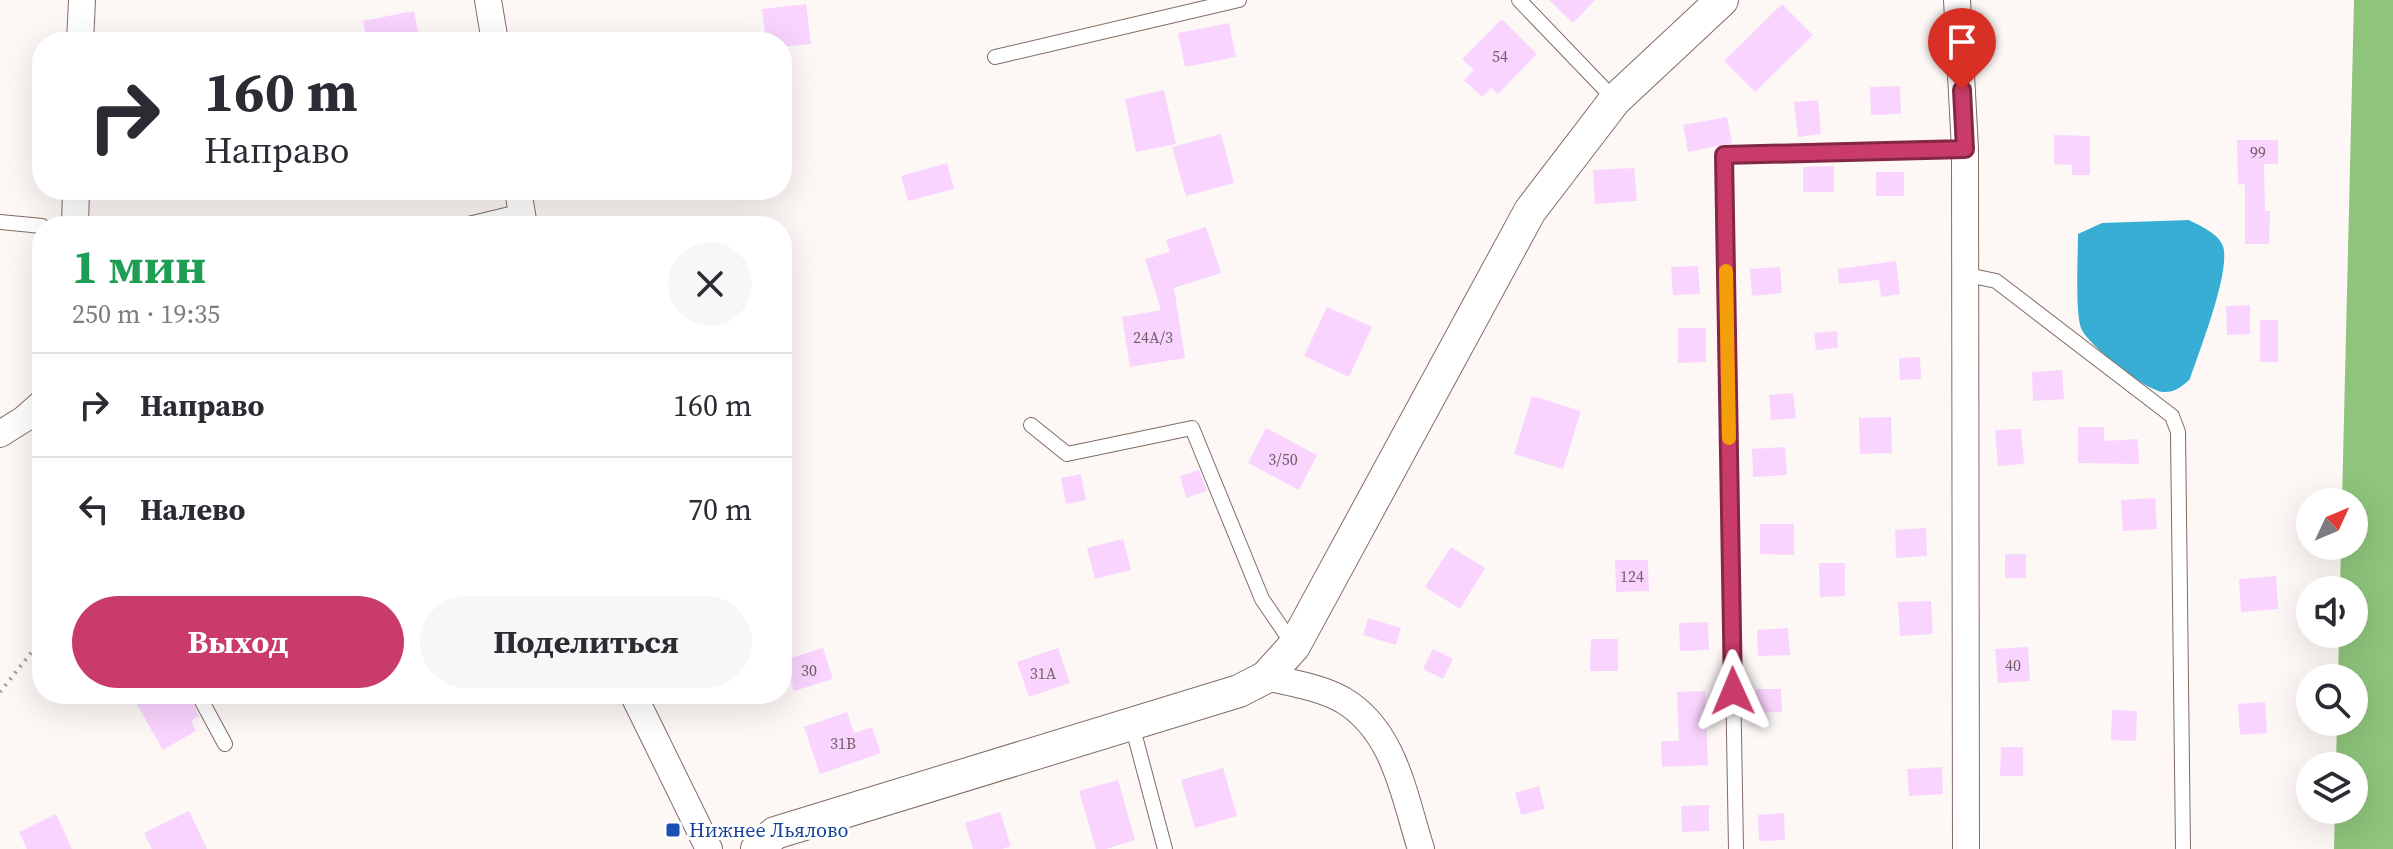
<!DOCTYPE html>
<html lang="ru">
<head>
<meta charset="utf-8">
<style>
  body { margin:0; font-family:"Source Serif 4",serif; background:#f7f7f7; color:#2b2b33; height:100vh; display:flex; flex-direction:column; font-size:30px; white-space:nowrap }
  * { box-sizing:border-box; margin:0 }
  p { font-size:26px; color:#7c7c81 }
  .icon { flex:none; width:44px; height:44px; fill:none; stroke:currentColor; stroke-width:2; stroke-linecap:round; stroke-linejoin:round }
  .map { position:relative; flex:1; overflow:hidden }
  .sheet { position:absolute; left:32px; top:216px; width:760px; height:488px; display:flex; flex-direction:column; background:#fff; border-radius:32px; box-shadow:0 8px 32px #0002 }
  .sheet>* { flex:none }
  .guide { position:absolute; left:32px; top:32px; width:760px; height:168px; border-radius:32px; box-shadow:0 8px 32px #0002; background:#fff; color:#2b2b33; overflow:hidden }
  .needle { width:52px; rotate:46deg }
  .controls { position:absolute; left:2296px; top:488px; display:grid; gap:16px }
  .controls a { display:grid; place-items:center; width:72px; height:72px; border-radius:50%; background:#fff; box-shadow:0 8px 32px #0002; font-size:40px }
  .pin { position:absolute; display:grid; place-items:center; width:68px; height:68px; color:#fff; margin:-82px -34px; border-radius:50% 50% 50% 0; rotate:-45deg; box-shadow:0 0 8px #0007 }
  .pin .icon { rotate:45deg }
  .me { position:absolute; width:88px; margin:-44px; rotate:359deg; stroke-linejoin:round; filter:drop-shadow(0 0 6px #0008) }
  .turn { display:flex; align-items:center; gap:28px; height:168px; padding:0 40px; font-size:36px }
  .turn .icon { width:104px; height:104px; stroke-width:2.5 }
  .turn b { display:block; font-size:56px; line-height:68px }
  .round { display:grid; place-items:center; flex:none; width:84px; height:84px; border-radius:42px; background:#f7f7f7 }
  .headline { display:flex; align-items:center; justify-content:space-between; height:136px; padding:0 40px }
  h1 { font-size:48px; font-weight:700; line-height:60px; color:#1e9e55 }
  .primary-button { display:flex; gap:16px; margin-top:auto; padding:16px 40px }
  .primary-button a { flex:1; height:92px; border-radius:48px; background:#c93c6a; color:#fff; font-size:32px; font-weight:700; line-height:92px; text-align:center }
  .primary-button a+a { background:#f7f7f7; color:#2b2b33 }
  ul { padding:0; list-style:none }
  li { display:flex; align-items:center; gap:24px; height:104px; padding:0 40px; border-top:2px solid #e1e1e2 }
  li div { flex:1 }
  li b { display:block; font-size:30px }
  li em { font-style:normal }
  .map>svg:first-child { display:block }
  .forest { fill:#8ec47b }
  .water { fill:#38aed4 }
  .building { fill:#f9d4fe }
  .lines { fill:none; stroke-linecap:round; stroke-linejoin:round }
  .service-casing { stroke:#816c63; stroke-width:16 }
  .minor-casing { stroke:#816c63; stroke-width:28 }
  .tertiary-casing { stroke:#816c63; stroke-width:34 }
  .path { stroke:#a49d9a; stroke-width:4; stroke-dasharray:2 6; stroke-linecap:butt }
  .service { stroke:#fff; stroke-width:14 }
  .minor { stroke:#fff; stroke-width:26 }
  .tertiary { stroke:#fff; stroke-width:32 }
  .route-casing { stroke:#832745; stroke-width:20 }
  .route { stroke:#c93c6a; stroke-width:14 }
  .slow { stroke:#f59e0b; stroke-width:14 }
  .transit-dot { fill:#1a4fb4; stroke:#fff; stroke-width:3 }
  .labels { text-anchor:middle; stroke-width:6; stroke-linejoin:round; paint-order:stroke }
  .number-label { font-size:16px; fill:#706067 }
  .transit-label { font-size:20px; fill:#164399; stroke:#fff; text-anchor:start }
</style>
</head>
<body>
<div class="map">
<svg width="2393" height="849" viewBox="0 0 2393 849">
  <rect width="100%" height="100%" fill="#fdf8f6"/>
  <path class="forest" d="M2354,0H2393V849H2334L2335,810H2354V766H2336L2337,722H2354V678H2338L2339,634H2354V590H2340L2341,546H2354V502H2342Z"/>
  <path class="water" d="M2189,220C2200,226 2218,233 2223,246C2231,272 2199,351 2190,379C2183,386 2174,393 2163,392C2144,390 2087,344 2081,328C2075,312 2078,254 2078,234L2102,223Z"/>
  <path class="building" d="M1549,0H1595L1573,23Z
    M806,4L811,44L782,47V42H766L762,9Z
    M1782,4L1813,35L1755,92L1724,61Z
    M414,11L420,42H367L363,21Z
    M1502,19L1537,54L1498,94L1491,88L1482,97L1464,80L1474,70L1462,59Z
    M1229,23L1236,57L1185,67L1178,33Z
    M1900,86L1901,114L1871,115L1870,87Z
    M1164,90L1176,144L1136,152L1125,99Z
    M1818,100L1821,134L1798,137L1794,102Z
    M1727,117L1732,143L1688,152L1683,125Z
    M1221,134L1234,183L1186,196L1172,147Z
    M2054,135L2090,136V175H2072V165L2054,164Z
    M2237,140H2278V164H2264L2265,211H2270L2269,244H2245V184L2238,185Z
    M947,163L954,189L908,201L901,176Z
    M1834,166V192H1803V167Z
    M1634,168L1637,201L1595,204L1593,170Z
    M1876,172H1904V196H1876Z
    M1206,227L1221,273L1174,288L1185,358L1130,367L1122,317L1161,310L1145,259L1170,252L1166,240Z
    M1896,261L1900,294L1881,297L1879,280L1839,284L1838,269Z
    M1698,266L1700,294L1673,295L1671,267Z
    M1780,267L1782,293L1752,296L1750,269Z
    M2250,305V334L2227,335L2226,306Z
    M1327,307L1372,327L1349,377L1304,356Z
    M2260,320H2278V362H2260Z
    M1678,328H1706V362L1678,363Z
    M1837,331L1838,348L1816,350L1814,333Z
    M1920,357L1921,379L1900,380L1899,358Z
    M2062,370L2064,399L2033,401L2032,372Z
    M1793,393L1796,418L1771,420L1769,395Z
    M1532,396L1581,411L1563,469L1514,454Z
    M1891,417L1892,453L1860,454L1859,418Z
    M2078,427H2104V441L2138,439L2139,464L2078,463Z
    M1266,428L1317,455L1299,490L1248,463Z
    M2021,429L2024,464L1998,466L1995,430Z
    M1785,447L1787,475L1753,477L1752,449Z
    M1199,470L1207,491L1186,498L1180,476Z
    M1081,474L1086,500L1066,504L1061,478Z
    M2155,498L2157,529L2123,531L2121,500Z
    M1760,524H1794V555L1760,554Z
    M1926,528L1927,556L1896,558L1895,530Z
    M1123,539L1131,570L1095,579L1087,548Z
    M1451,547L1485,568L1460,609L1425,587Z
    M2005,554H2026V578H2005Z
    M1615,560H1648L1649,591L1616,592Z
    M1819,563H1845V596L1820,597Z
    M2276,576L2278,609L2241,612L2239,579Z
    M1931,601L1933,634L1900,636L1898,602Z
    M1368,618L1401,628L1396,645L1363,635Z
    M1708,622L1709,650L1680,651L1679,623Z
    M1788,628L1790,655L1758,656L1757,630Z
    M1591,639H1618V671H1590Z
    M2028,647L2030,681L1998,683L1995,649Z
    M823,648L833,679L794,691L784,660Z
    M1058,648L1070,683L1029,697L1017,662Z
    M1433,649L1453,659L1443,679L1423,669Z
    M1756,689H1781L1782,712L1756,713Z
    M1705,691L1708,765L1662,767L1661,741H1679L1677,692Z
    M131,694H188L199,716L191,721L196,731L163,750Z
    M2265,702L2267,733L2240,735L2238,704Z
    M2112,710L2137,711L2136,741L2111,740Z
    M847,712L854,733L872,727L881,753L820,774L804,727Z
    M2001,747H2023V776H2000Z
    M1942,767L1943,794L1909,796L1907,769Z
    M1223,768L1237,816L1195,828L1181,780Z
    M1118,780L1135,840L1106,849H1096L1079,791Z
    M1539,786L1545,809L1521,815L1515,793Z
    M1709,805V831L1682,832L1681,806Z
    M189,811L207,849H152L144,833Z
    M1000,812L1011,846L1002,849H973L965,823Z
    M1784,813L1785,840L1759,841L1758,815Z
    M56,814L72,849H27L19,832Z"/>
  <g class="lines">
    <defs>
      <path id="service" d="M1519,0L1615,100
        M995,57L1239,0
        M0,222L42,226
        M460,226L522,211
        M1963,274L1996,281L2172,416L2178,432L2183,849
        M1031,425L1067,454L1192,428L1262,599L1294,646
        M198,694L225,744
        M1132,725L1165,849
        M1736,849L1724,155L1965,149"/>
      <path id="minor" d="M488,0L495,42
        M1957,0L1965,149L1966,849
        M80,42L82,0
        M518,190L524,226
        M75,226L76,190
        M0,434L24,419L42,403
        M1266,677C1291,683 1320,687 1343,700C1395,731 1404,796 1421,849
        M633,694L709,849"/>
      <path id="tertiary" d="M757,849L775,833L1239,691L1266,677L1294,646L1530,211L1615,100L1722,0"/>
    </defs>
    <use href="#service" class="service-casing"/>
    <use href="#minor" class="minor-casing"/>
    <use href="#tertiary" class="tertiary-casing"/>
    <path class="path" d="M0,692L42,639"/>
    <use href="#service" class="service"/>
    <use href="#minor" class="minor"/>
    <use href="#tertiary" class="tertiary"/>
  </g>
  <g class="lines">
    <defs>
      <path id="route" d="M1733,691L1724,155L1965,149L1962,90"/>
    </defs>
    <use href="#route" class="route-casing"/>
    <use href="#route" class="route"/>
    <path class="slow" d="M1726,271L1729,438"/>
  </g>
  <rect class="transit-dot" x="665" y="822" width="16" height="16" rx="4"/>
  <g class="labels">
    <g class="number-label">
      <text x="1500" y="62">54</text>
      <text x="2258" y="158">99</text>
      <text x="1153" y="343">24А/3</text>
      <text x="1283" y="465">3/50</text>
      <text x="1632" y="582">124</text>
      <text x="2013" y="671">40</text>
      <text x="809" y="676">30</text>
      <text x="1043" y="679">31А</text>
      <text x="843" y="749">31В</text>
    </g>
    <g class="transit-label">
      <text x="689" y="837">Нижнее Льялово</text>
    </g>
  </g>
</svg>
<div class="controls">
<a><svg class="needle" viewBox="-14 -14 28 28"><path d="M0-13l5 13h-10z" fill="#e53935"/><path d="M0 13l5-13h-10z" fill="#7c7c81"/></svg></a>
<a><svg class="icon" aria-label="sound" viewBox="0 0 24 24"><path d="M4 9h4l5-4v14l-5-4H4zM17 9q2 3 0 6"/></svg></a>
<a><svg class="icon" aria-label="search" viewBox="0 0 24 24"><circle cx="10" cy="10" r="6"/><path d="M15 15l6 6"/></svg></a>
<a><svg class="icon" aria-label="layers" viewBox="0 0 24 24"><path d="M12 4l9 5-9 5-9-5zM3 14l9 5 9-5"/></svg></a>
</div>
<div class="pin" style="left:1962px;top:90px;background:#d93025"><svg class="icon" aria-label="arrive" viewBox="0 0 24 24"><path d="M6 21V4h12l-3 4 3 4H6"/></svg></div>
<svg class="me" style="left:1733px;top:691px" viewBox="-20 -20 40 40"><path d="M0-17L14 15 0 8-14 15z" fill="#c93c6a" stroke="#fff" stroke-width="4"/></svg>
<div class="guide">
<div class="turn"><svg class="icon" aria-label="right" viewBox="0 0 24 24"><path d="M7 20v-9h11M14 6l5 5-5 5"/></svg><div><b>160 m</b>Направо</div></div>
</div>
<section class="sheet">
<div class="headline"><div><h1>1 мин</h1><p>250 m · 19:35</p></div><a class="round"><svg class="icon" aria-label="close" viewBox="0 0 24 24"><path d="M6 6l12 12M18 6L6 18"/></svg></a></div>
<ul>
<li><svg class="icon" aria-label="right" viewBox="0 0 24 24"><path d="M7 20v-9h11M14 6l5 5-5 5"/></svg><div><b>Направо</b></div><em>160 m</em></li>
<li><svg class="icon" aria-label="left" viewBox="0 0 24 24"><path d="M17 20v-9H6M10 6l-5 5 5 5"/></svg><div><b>Налево</b></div><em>70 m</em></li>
</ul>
<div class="primary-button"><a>Выход</a><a>Поделиться</a></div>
</section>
</div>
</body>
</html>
